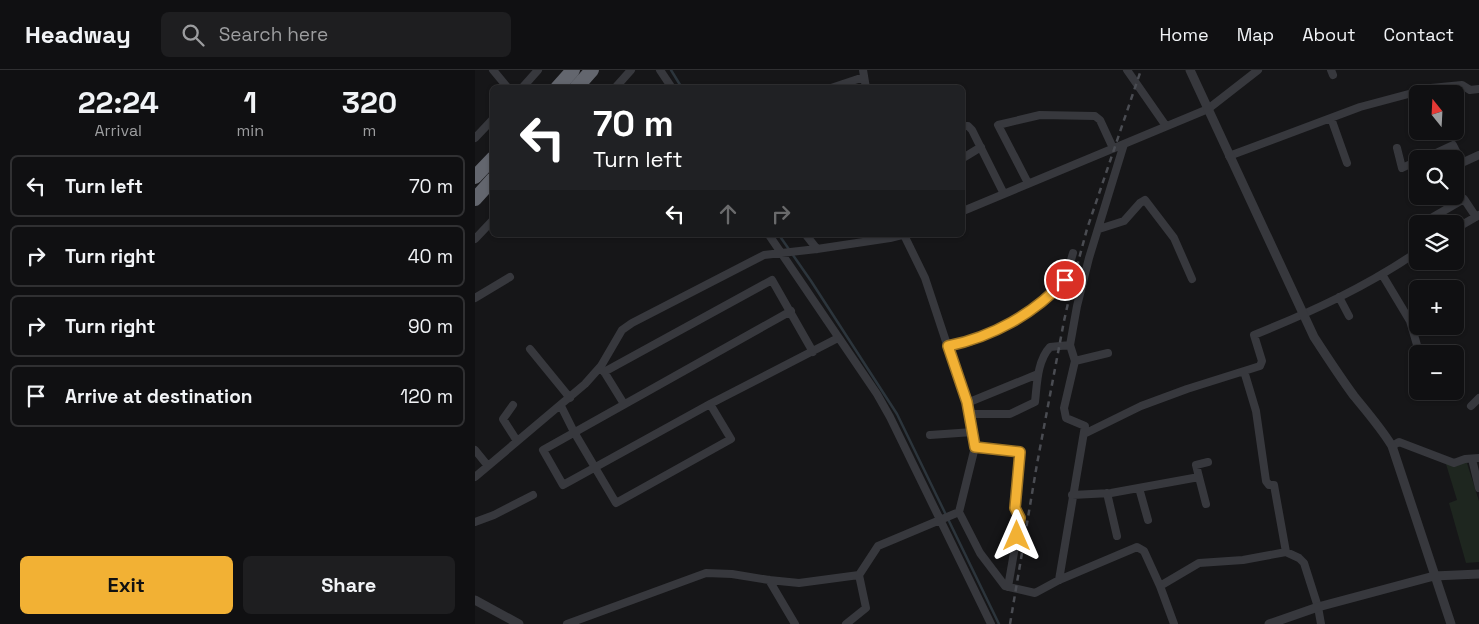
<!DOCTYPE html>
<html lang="en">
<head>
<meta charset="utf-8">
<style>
  body { margin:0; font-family:"Space Grotesk",sans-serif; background:#1e1e20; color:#f1f3f6; height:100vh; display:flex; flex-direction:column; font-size:19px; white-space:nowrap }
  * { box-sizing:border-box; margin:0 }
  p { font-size:16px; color:#9c9d9f }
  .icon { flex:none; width:28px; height:28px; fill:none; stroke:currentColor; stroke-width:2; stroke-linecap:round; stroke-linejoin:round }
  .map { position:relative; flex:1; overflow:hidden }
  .side { display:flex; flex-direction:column; background:#101012; width:475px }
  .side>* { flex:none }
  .banner { position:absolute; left:15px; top:15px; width:475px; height:152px; border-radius:8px; box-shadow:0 1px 4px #0004,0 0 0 1px #303032; background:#202124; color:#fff; overflow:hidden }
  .needle { width:32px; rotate:342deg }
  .buttons { position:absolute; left:934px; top:15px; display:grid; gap:10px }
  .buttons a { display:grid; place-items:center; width:55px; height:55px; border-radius:8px; background:#101012; box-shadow:0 1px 4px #0004,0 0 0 1px #303032; font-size:25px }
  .pin { position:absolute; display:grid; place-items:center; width:42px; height:42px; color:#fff; margin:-21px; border:2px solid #fff; border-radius:50%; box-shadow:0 1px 5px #0007 }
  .me { position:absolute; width:55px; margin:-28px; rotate:0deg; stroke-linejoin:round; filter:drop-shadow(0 0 4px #0008) }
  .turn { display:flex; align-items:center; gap:18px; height:105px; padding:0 20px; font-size:22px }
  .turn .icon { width:65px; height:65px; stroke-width:2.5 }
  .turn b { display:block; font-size:35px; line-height:42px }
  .lanes { display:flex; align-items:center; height:48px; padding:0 20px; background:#0003; justify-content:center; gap:25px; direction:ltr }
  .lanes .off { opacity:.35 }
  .eta { display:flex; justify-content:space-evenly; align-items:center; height:85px; text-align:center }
  .eta b { font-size:30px; font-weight:700; line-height:35px }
  .action { display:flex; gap:10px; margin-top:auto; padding:10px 20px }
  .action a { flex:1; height:58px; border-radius:8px; background:#f2b134; color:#111; font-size:20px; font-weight:700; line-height:58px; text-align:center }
  .action a+a { background:#1e1e20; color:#f1f3f6 }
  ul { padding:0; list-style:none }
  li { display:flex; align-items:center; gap:15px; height:62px; margin:0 10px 8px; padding:0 10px; border:2px solid #303032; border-radius:8px }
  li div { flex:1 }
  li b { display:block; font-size:19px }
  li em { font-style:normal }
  header { display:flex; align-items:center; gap:30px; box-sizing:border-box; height:70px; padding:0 25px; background:#101012; border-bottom:1px solid #303032 }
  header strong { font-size:24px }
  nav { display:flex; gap:28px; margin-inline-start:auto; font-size:18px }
  .search { width:350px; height:45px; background:#1e1e20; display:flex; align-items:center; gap:12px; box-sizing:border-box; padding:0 18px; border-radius:8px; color:#9c9d9f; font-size:19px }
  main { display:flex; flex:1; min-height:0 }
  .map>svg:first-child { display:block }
  .green { fill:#1e261f }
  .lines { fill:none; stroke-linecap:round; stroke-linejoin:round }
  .stream { stroke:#2c353c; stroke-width:2.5 }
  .minor { stroke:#37383d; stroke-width:8 }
  .tertiary { stroke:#37383d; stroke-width:9 }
  .motorway { stroke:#63666e; stroke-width:14 }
  .rail { stroke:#4a4c52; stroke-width:2.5; stroke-dasharray:6 5; stroke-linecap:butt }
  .route-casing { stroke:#9d7322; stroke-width:12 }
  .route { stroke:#f2b134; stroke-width:9 }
</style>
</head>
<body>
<header>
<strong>Headway</strong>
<div class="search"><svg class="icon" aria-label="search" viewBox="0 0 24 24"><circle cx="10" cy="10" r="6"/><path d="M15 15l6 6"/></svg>Search here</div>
<nav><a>Home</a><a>Map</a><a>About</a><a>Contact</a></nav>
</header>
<main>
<section class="side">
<div class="eta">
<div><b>22:24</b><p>Arrival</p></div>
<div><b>1</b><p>min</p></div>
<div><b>320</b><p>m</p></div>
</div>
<ul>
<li><svg class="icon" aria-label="left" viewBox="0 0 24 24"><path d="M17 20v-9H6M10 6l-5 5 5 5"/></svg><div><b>Turn left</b></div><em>70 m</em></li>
<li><svg class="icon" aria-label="right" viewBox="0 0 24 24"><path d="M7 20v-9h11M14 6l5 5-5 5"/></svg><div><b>Turn right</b></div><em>40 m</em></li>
<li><svg class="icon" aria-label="right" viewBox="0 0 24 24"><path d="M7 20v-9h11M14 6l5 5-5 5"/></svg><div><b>Turn right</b></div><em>90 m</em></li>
<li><svg class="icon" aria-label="arrive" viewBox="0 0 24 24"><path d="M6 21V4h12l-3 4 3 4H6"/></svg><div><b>Arrive at destination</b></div><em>120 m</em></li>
</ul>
<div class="action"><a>Exit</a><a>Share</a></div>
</section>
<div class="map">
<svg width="1004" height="554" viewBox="0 0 1004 554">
  <rect width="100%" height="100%" fill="#161618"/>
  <path class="green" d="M991,390L1004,431V492L991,493L974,433L982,430L971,394Z"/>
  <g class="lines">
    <path class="stream" d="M196,0L207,18
      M304,165L336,211L422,344L524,554"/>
    <path class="minor" d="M18,0L33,18
      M185,0L197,18
      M388,0L391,18
      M652,0L691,56
      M856,0L858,5
      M47,18L63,0
      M140,18L156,0
      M356,18L389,7
      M856,48L872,93
      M488,56H493L497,60L529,124
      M0,68L18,49
      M922,78L927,98L942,91
      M754,86L885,37L956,18L987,15L995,20L1004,19
      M488,88L506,77
      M948,89L978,75L987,93
      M980,96L1004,85
      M553,113L523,55L565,45L620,46L625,50L638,78
      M488,141L733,39L783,0
      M946,154L989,129L1001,147
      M624,159L649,151L665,133L670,130L699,168L717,209
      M980,159L1004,145
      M294,165L402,324L415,347L516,554
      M331,165L342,179
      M429,165L450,208L495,344L500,377L484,442L505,483L530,516L560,523L584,510L662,477L669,481L685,516L699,554
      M0,169L18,150
      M908,206L935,251L942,275
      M864,227L874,246
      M0,228L35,207
      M316,241L68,380L88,415L235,334L363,268
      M473,276L495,272L512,265L565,234L590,211L598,183
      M55,279L95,328
      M600,291L595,275L602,236L614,188L649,74
      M128,300L149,334
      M769,301L781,341L791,411L794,415H799L811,482
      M129,302L297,210L338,282
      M492,333L563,304
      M38,335L28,349L42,371
      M86,336L99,362L141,433L256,369L235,334
      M996,336L1004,328
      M495,344H535L560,332C562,315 562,291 575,277L595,275
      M609,364L666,336L712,319L785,296L787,291L779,265C836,242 891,217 942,182
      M455,365L498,362
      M917,376L924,372L979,393L990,389L1004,388
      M500,377L545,382L541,438L545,448L533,517
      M0,380L13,396
      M997,389L1004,418
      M0,407L110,314L126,296L147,260L157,253L289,185L342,179L415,168L427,165
      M724,407L721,395L733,392
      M664,418L673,450
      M632,423L642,466
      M597,425L636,423L724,407L731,434
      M0,452L19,445L58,425
      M294,510L320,554
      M584,510L610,356L591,348L589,338L600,291L633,283
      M685,516L724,493L768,490L811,482L824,488L829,493L843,537L846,554
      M92,554L231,503L257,504L294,510L324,513L384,505L403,476L484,442
      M371,554L391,538L384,505"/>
    <path class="tertiary" d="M715,0L839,267C852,287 865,307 879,326C892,342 906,358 917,376L976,554
      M0,530L44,554
      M794,554L843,537L959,506L1004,504"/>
    <path class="motorway" d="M82,18L98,0
      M101,18L117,0
      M0,107L18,88
      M0,129L18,109"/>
    <path class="rail" d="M535,554L562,394L589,251L598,211L612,159L666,0"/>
  </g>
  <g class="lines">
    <defs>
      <path id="route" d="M542,466L545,448L540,438L545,382L500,377L492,332L473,276C517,267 559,244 590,210"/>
    </defs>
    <use href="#route" class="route-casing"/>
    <use href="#route" class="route"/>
  </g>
</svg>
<div class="buttons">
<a><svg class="needle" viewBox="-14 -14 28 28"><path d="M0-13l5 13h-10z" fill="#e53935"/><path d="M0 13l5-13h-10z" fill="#9c9d9f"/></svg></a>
<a><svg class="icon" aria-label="search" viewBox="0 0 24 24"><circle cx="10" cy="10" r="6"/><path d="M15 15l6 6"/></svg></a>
<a><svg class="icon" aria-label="layers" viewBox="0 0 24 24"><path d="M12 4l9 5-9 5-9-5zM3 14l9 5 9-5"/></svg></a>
<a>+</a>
<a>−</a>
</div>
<div class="pin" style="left:590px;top:210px;background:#d93025"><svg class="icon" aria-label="arrive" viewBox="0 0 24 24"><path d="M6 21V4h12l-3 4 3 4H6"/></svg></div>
<svg class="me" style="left:542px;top:466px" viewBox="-20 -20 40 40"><path d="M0-17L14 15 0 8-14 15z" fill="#f2b134" stroke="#fff" stroke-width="4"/></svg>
<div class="banner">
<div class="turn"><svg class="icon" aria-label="left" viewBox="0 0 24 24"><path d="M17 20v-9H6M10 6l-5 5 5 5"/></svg><div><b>70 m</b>Turn left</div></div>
<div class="lanes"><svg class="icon" aria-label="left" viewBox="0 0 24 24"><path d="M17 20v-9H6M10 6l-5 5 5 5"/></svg><svg class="icon off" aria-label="ahead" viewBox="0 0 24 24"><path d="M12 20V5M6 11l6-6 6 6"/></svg><svg class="icon off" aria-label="right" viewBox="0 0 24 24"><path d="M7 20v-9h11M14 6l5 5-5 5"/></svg></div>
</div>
</div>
</main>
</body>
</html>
